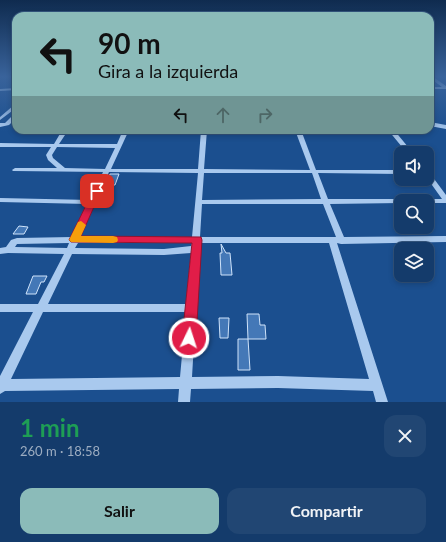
<!DOCTYPE html>
<html lang="es">
<head>
<meta charset="utf-8">
<style>
  body { margin:0; font-family:Lato,sans-serif; background:#214673; color:#f1f3f6; height:100vh; display:flex; flex-direction:column; font-size:15px; white-space:nowrap }
  * { box-sizing:border-box; margin:0 }
  p { font-size:13px; color:#9dadc1 }
  .icon { flex:none; width:22px; height:22px; fill:none; stroke:currentColor; stroke-width:2; stroke-linecap:round; stroke-linejoin:round }
  .map { position:relative; height:402px; overflow:hidden }
  .details { display:flex; flex-direction:column; background:#143b6b; flex:1 }
  .details>* { flex:none }
  .top-card { position:absolute; left:12px; top:12px; width:422px; height:122px; border-radius:12px; box-shadow:0 2px 6px #0003,0 0 0 1px #33557e; background:#8bbbb9; color:#111; overflow:hidden }
  .fabs { position:absolute; left:394px; top:146px; display:grid; gap:8px }
  .fabs a { display:grid; place-items:center; width:40px; height:40px; border-radius:8px; background:#143b6b; box-shadow:0 2px 6px #0003,0 0 0 1px #33557e; font-size:20px }
  .pin { position:absolute; display:grid; place-items:center; width:34px; height:34px; color:#fff; margin:-17px; border-radius:8px; box-shadow:0 2px 6px #0006 }
  .me { position:absolute; width:44px; margin:-22px; rotate:4deg; stroke-linejoin:round; filter:drop-shadow(0 0 3px #0008) }
  .turn { display:flex; align-items:center; gap:14px; height:84px; padding:0 20px; font-size:18px }
  .turn .icon { width:52px; height:52px; stroke-width:2.5 }
  .turn b { display:block; font-size:28px; line-height:34px }
  .lanes { display:flex; align-items:center; height:38px; padding:0 20px; background:#0003; justify-content:center; gap:20px; direction:ltr }
  .lanes .off { opacity:.35 }
  .round { display:grid; place-items:center; flex:none; width:42px; height:42px; border-radius:12px; background:#214673 }
  .overview { display:flex; align-items:center; justify-content:space-between; height:68px; padding:0 20px }
  h1 { font-size:24px; font-weight:700; line-height:30px; color:#1e9e55 }
  .primary-button { display:flex; gap:8px; margin-top:auto; padding:8px 20px }
  .primary-button a { flex:1; height:46px; border-radius:12px; background:#8bbbb9; color:#111; font-size:16px; font-weight:700; line-height:46px; text-align:center }
  .primary-button a+a { background:#214673; color:#f1f3f6 }
  .map>svg:first-child { display:block }
  .building { fill:#4478b7; stroke:#cfe3fa }
  .lines { fill:none; stroke-linecap:round; stroke-linejoin:round }
  .minor { fill:#a9c9ee; fill-rule:evenodd }
  .route { fill:#e11d48; stroke:#92132f }
  .slow { fill:#f59e0b }
</style>
</head>
<body>
<div class="map">
<svg width="446" height="402" viewBox="0 0 446 402">
  <rect width="100%" height="100%" fill="#1b4f8f"/>
  <path class="building" d="M110,174H119L115,185H105Z
    M19,226L28,227L24,234H13Z
    M221,244L226,253H230L232,275H221L220,253H222Z
    M33,276H47L44,282H41L36,294H26Z
    M247,314H259L260,325H265L266,339H248Z
    M219,318H229L228,338H220Z
    M238,339H248L250,370H238Z"/>
  <g class="lines">
    <path class="minor" d="M430,76H432L446,86V89H430V87H442L430,78Z
      M16,88V90L0,91V89Z
      M14,105H16V108L0,120V117Z
      M14,114H16V118L9,125L0,127V123H5Z
      M430,122L446,125V129L430,126Z
      M60,130H66L67,132L59,144H117L123,130H129L111,169H198L201,130H207L204,169L310,170L295,130H301L316,170H401V174L318,173L328,199H442L427,178V171L429,172L446,195V203H427V201H401V203L330,204L344,237L446,236V242L341,244L337,243L388,402H376L373,391L278,388L191,389L190,402H178L179,389L5,391L0,394V376L33,312H0V304H38L64,254L8,253L0,254V248L6,247L11,240L17,238L72,237L88,204L0,202V198L90,200L103,172L13,171L12,170L15,168H57L48,160L46,155L51,147H0V143L54,144L61,132ZM57,147L115,148L105,169L65,168L53,158L52,155ZM109,172L198,173L192,237H80ZM204,173H312L321,199L202,200ZM202,204H323L336,237H200ZM69,243L67,248L15,247L17,244ZM78,243H192L191,246L164,249L75,248ZM200,243H329L369,379L278,376L192,377ZM191,253L186,304H48L72,254L164,255ZM43,312H186L180,377L11,379Z
      M388,130H394L413,153H407Z"/>
  </g>
  <linearGradient id="sky" x2="0" y2="1"><stop stop-color="#0f2b4f"/><stop offset="0.58" stop-color="#39639b"/><stop offset="1" stop-color="#39639b" stop-opacity="0"/></linearGradient>
  <rect width="446" height="132" fill="url(#sky)"/>
  <path class="route" d="M94,189H97L101,191L81,236L201,237L202,240L196,338L194,343L189,345L184,343L182,338L192,243L71,242L69,240Z"/>
  <path class="slow" d="M81,221L86,225L81,236H113L117,237L118,240L117,242L113,243L71,242L69,240L78,222Z"/>
</svg>
<div class="fabs">
<a><svg class="icon" aria-label="sound" viewBox="0 0 24 24"><path d="M4 9h4l5-4v14l-5-4H4zM17 9q2 3 0 6"/></svg></a>
<a><svg class="icon" aria-label="search" viewBox="0 0 24 24"><circle cx="10" cy="10" r="6"/><path d="M15 15l6 6"/></svg></a>
<a><svg class="icon" aria-label="layers" viewBox="0 0 24 24"><path d="M12 4l9 5-9 5-9-5zM3 14l9 5 9-5"/></svg></a>
</div>
<div class="pin" style="left:97px;top:191px;background:#d93025"><svg class="icon" aria-label="arrive" viewBox="0 0 24 24"><path d="M6 21V4h12l-3 4 3 4H6"/></svg></div>
<svg class="me" style="left:189px;top:338px" viewBox="-20 -20 40 40"><circle r="17" fill="#e11d48" stroke="#fff" stroke-width="3"/><path d="M0-11L8 9 0 5-8 9z" fill="#fff"/></svg>
<div class="top-card">
<div class="turn"><svg class="icon" aria-label="left" viewBox="0 0 24 24"><path d="M17 20v-9H6M10 6l-5 5 5 5"/></svg><div><b>90 m</b>Gira a la izquierda</div></div>
<div class="lanes"><svg class="icon" aria-label="left" viewBox="0 0 24 24"><path d="M17 20v-9H6M10 6l-5 5 5 5"/></svg><svg class="icon off" aria-label="ahead" viewBox="0 0 24 24"><path d="M12 20V5M6 11l6-6 6 6"/></svg><svg class="icon off" aria-label="right" viewBox="0 0 24 24"><path d="M7 20v-9h11M14 6l5 5-5 5"/></svg></div>
</div>
</div>
<section class="details">
<div class="overview"><div><h1>1 min</h1><p>260 m · 18:58</p></div><a class="round"><svg class="icon" aria-label="close" viewBox="0 0 24 24"><path d="M6 6l12 12M18 6L6 18"/></svg></a></div>
<div class="primary-button"><a>Salir</a><a>Compartir</a></div>
</section>
</body>
</html>
